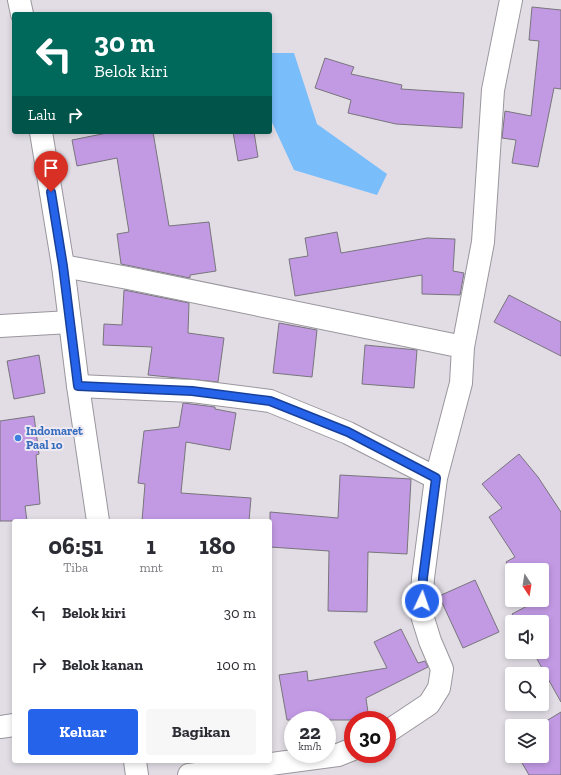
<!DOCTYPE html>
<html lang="id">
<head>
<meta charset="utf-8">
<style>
  body { margin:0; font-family:"Zilla Slab",serif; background:#f7f7f7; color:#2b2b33; height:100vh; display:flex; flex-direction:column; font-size:15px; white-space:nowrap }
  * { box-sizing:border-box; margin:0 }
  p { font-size:13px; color:#7c7c81 }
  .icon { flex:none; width:22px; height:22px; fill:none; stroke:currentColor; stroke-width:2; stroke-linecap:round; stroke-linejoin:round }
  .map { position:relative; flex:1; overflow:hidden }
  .sheet { position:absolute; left:12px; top:519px; width:260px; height:244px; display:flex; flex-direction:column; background:#fff; border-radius:4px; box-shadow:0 2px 6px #0003 }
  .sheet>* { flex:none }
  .guide { position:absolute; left:12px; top:12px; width:260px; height:122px; border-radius:4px; box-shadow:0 2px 6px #0003; background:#00695c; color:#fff; overflow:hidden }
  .needle { width:26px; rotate:168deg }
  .fabs { position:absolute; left:505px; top:563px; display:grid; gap:8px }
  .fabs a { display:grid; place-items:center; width:44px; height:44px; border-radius:4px; background:#fff; box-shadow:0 2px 6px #0003; font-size:20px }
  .speed { position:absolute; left:284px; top:711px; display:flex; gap:8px; font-size:20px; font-weight:700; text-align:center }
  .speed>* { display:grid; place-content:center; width:52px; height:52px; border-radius:50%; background:#fff; box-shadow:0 2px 6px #0003; line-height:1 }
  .speed small { font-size:10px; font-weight:400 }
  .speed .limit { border:6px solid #d22; background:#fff; color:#111 }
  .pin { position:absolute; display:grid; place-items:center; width:34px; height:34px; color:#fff; margin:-41px -17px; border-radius:50% 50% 50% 0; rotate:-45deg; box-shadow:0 0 4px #0007 }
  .pin .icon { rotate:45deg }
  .me { position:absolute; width:44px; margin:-22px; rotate:3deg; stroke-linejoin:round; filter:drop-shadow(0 0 3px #0008) }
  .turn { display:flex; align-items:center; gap:14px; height:84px; padding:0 16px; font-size:18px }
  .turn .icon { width:52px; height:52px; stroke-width:2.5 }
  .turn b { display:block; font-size:28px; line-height:34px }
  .then { display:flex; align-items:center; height:38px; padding:0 16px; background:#0003; gap:8px; font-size:15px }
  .eta { display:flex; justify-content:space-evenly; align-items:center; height:68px; text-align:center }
  .eta b { font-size:24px; font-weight:700; line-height:28px }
  .primary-button { display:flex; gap:8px; margin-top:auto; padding:8px 16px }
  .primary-button a { flex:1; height:46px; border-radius:4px; background:#2563eb; color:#fff; font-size:16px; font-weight:700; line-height:46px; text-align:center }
  .primary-button a+a { background:#f7f7f7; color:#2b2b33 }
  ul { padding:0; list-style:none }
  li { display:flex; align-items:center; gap:12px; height:52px; padding:0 16px }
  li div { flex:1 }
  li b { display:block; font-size:15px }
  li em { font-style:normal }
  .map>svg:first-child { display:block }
  .water { fill:#79bdfb }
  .building { fill:#c29ae4; stroke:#78757c }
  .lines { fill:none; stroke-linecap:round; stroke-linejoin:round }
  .minor-casing { stroke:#9a969d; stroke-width:24 }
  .trunk-casing { stroke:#9a969d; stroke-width:24 }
  .minor { stroke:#fff; stroke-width:22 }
  .trunk { stroke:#fff; stroke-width:22 }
  .route-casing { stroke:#184099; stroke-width:10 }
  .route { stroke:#2563eb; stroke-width:7 }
  .shop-dot { fill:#3f7fe0; stroke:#efeaf2; stroke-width:1.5 }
  .labels { text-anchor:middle; stroke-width:4; stroke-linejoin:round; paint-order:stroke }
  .shop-label { font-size:12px; font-weight:bold; fill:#366cbe; stroke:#efeaf2; text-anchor:start }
</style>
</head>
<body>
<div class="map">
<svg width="561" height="775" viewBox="0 0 561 775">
  <rect width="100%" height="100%" fill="#e2dde5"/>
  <path class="water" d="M270,53H294L317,124L387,174L377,195L294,170L270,118Z"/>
  <path class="building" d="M532,7L561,10V89L554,88L538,167L512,163L516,140L502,138L505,111L531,116L539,41L529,40Z
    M325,58L354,67L351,74L402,85L401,89L464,93L462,128L396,124L348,113L351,100L315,88Z
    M112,132H153L169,226L209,222L216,271L190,275V278L121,264L117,234L129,232L117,158L77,166L72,140Z
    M233,132H254L258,157L238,161Z
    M337,232L341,253L427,238L455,239L453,271L464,273L460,295L422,294V275L295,296L289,259L308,256L305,238Z
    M124,290L189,303L188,333L224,338L218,382L148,375L152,347L103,345L104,324L122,325Z
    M509,295L561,322V356L494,322Z
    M279,323L317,330L312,377L273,373Z
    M365,345L417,350L414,388L362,384Z
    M39,355L45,393L14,399L7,361Z
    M183,403L215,407V409L236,413L230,450L186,442L181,493L251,498L249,521H142L145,484L138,483L144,431L179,427Z
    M34,416L39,454L36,455L40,504L25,506L27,521H0V421Z
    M519,454L538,477L561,512V702L533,652H542V622H517L512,614L531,604L529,600H542V570H512V571L506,562L515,557L489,517L502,508L482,484Z
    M340,475L411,479L407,554L368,552L367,612L328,611L329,551L270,547V512L338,518Z
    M475,580L499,632L463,648L439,596Z
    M401,629L418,663L425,661L428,667L366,698L369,720H287L279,675L307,671L308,681L387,668L374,642Z
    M561,712V775H529L518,756H542V726H538Z"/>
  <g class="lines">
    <defs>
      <path id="minor" d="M63,266L128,278L463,347
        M0,326L70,322
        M78,386L192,391L270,401L348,433L436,478L423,578L421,612L430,641L442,669L439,688L429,704L387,732
        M436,478L461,383L463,347L483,242L493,90L511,0
        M0,727L14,725
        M189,775L338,755L353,749"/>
      <path id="trunk" d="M19,0L22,14
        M41,132L63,266L78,386L98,521
        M135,761L137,775"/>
    </defs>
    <use href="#minor" class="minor-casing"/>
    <use href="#trunk" class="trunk-casing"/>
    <use href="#minor" class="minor"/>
    <use href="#trunk" class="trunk"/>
  </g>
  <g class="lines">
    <defs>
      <path id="route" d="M51,192L63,266L78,386L192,391L270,401L348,432L436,478L423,578L422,601"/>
    </defs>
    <use href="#route" class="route-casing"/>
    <use href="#route" class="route"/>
  </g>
  <circle class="shop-dot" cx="18" cy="438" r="4"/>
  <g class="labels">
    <g class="shop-label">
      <text x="26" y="435">Indomaret<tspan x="26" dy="14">Paal 10</tspan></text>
    </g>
  </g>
</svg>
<div class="fabs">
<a><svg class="needle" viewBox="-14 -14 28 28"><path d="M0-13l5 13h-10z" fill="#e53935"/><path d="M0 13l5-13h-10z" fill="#7c7c81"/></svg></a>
<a><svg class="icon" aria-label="sound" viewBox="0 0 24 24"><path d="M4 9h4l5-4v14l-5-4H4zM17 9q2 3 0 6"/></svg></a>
<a><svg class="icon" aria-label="search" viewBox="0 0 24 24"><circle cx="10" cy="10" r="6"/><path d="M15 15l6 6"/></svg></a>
<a><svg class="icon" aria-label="layers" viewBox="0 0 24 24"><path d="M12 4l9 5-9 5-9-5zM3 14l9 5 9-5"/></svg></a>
</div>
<div class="speed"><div>22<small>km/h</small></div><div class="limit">30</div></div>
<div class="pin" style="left:51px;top:192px;background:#d93025"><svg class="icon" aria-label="arrive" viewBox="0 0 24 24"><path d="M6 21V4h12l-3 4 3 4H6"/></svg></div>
<svg class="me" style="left:422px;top:601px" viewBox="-20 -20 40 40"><circle r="17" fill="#2563eb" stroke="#fff" stroke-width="3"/><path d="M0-11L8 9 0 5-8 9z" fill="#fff"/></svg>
<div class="guide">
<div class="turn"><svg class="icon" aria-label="left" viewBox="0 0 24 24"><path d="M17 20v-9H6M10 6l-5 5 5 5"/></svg><div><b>30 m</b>Belok kiri</div></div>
<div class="then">Lalu<svg class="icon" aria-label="right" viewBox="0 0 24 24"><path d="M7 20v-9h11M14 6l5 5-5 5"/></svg></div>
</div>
<section class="sheet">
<div class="eta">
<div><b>06:51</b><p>Tiba</p></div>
<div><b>1</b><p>mnt</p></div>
<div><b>180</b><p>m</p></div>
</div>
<ul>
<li><svg class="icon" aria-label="left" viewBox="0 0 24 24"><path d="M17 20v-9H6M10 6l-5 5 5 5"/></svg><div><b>Belok kiri</b></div><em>30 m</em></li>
<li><svg class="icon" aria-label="right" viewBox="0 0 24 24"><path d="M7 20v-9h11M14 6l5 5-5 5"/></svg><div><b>Belok kanan</b></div><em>100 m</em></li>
</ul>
<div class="primary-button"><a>Keluar</a><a>Bagikan</a></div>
</section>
</div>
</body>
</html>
